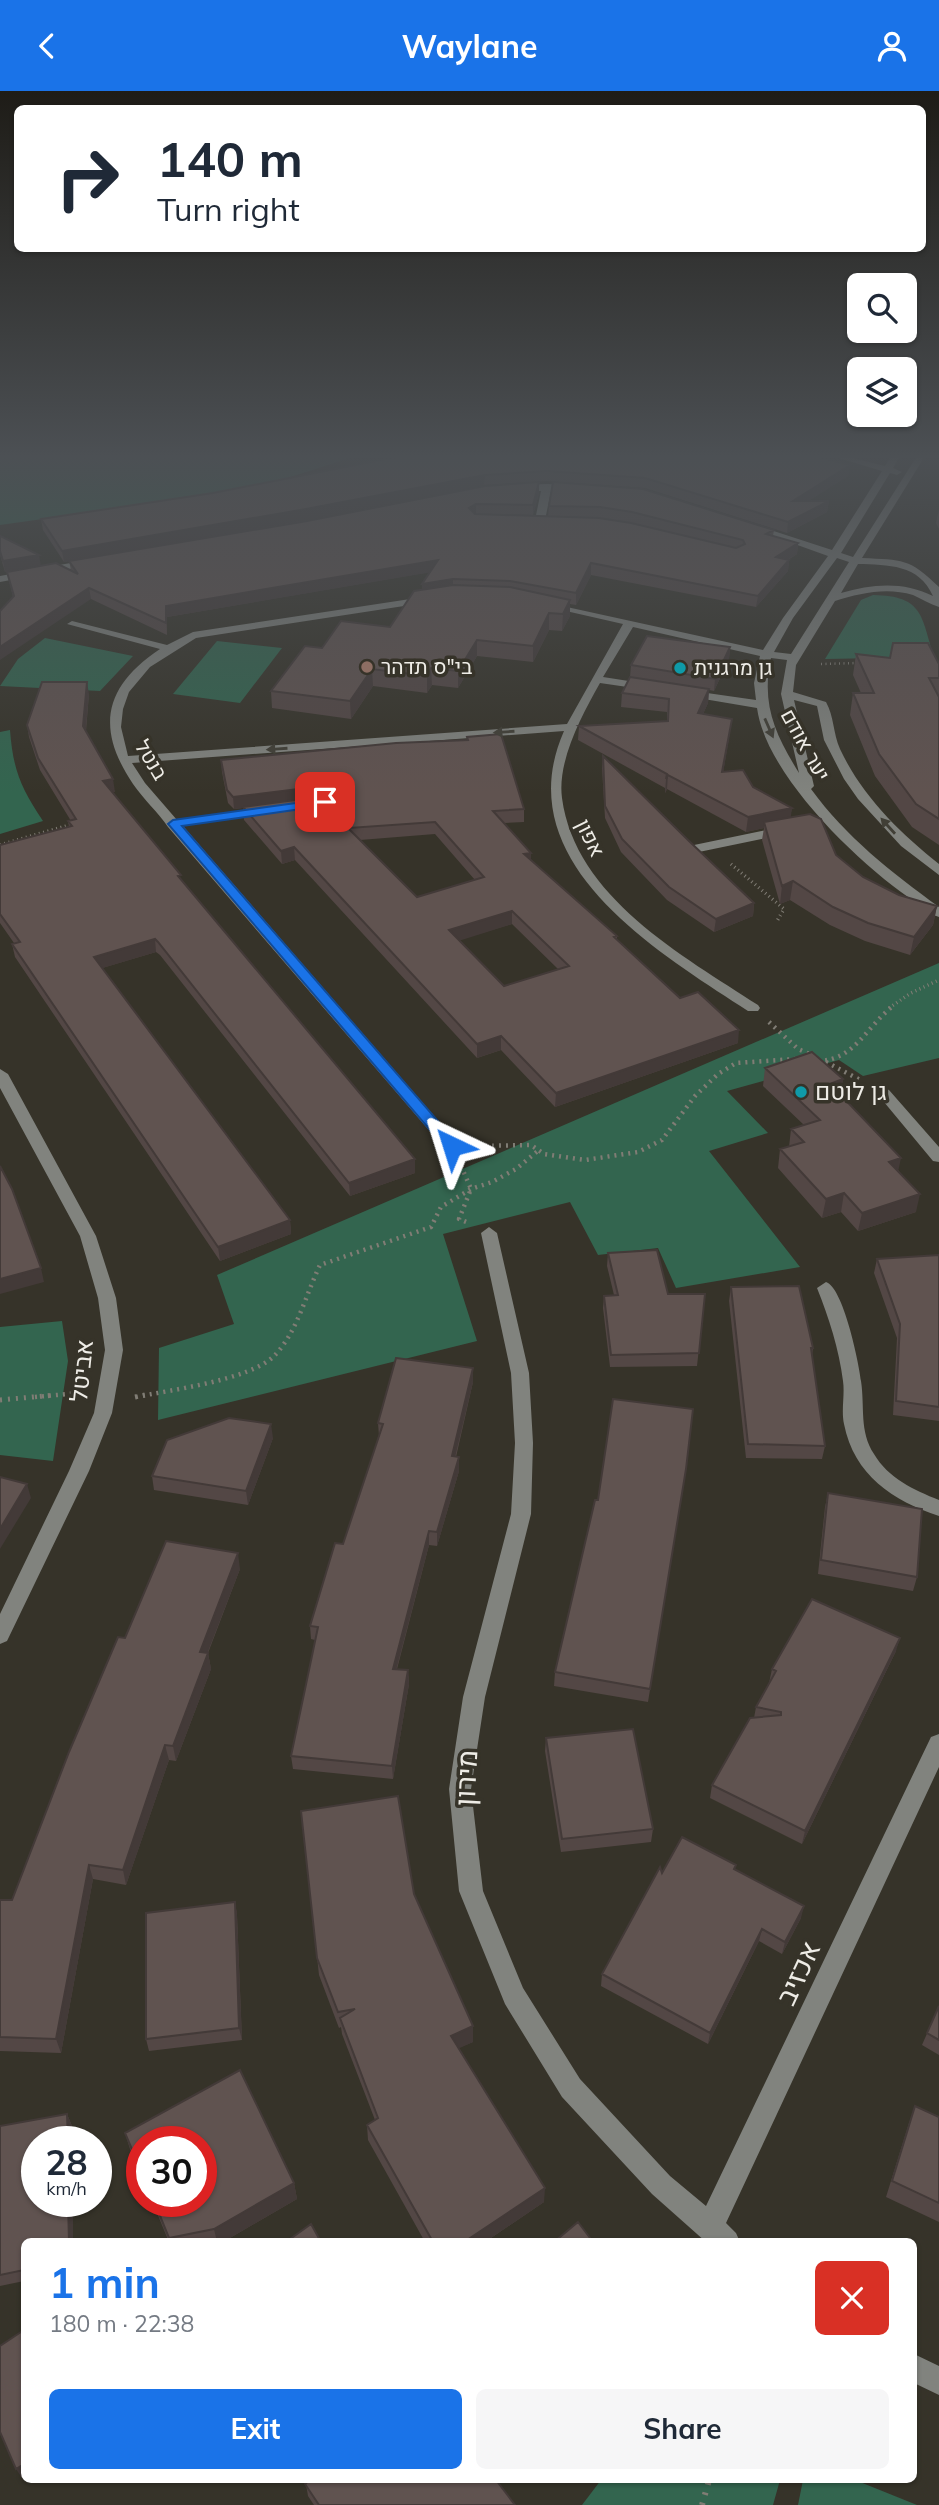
<!DOCTYPE html>
<html lang="en">
<head>
<meta charset="utf-8">
<style>
  body { margin:0; font-family:Mulish,Heebo,sans-serif; background:#f6f6f7; color:#1f2937; height:100vh; display:flex; flex-direction:column; font-size:26px; white-space:nowrap }
  * { box-sizing:border-box; margin:0 }
  p { font-size:23px; color:#747a83 }
  .icon { flex:none; width:38px; height:38px; fill:none; stroke:currentColor; stroke-width:2; stroke-linecap:round; stroke-linejoin:round }
  .map { position:relative; flex:1; overflow:hidden }
  .details { position:absolute; left:21px; top:2147px; width:896px; height:245px; display:flex; flex-direction:column; background:#fff; border-radius:10px; box-shadow:0 2px 5px #0004 }
  .details>* { flex:none }
  .banner { position:absolute; left:14px; top:14px; width:912px; height:147px; border-radius:10px; box-shadow:0 2px 5px #0004; background:#fff; color:#1f2937; overflow:hidden }
  .fabs { position:absolute; left:847px; top:182px; display:grid; gap:14px }
  .fabs a { display:grid; place-items:center; width:70px; height:70px; border-radius:10px; background:#fff; box-shadow:0 2px 5px #0004; font-size:35px }
  .speed { position:absolute; left:21px; top:2035px; display:flex; gap:14px; font-size:35px; font-weight:700; text-align:center }
  .speed>* { display:grid; place-content:center; width:91px; height:91px; border-radius:50%; background:#fff; box-shadow:0 2px 5px #0004; line-height:1 }
  .speed small { font-size:18px; font-weight:400 }
  .speed .limit { border:10px solid #d22; background:#fff; color:#111 }
  .pin { position:absolute; display:grid; place-items:center; width:60px; height:60px; color:#fff; margin:-30px; border-radius:14px; box-shadow:0 4px 10px #0006 }
  .me { position:absolute; width:77px; margin:-38px; rotate:319deg; stroke-linejoin:round; filter:drop-shadow(0 0 5px #0008) }
  .turn { display:flex; align-items:center; gap:24px; height:147px; padding:0 28px; font-size:32px }
  .turn .icon { width:91px; height:91px; stroke-width:2.5 }
  .turn b { display:block; font-size:49px; line-height:60px }
  .round { display:grid; place-items:center; flex:none; width:74px; height:74px; border-radius:10px; background:#f6f6f7 }
  .headline { display:flex; align-items:center; justify-content:space-between; height:119px; padding:0 28px }
  h1 { font-size:42px; font-weight:700; line-height:52px; color:#1a73e8 }
  .primary-button { display:flex; gap:14px; margin-top:auto; padding:14px 28px }
  .primary-button a { flex:1; height:80px; border-radius:10px; background:#1a73e8; color:#fff; font-size:28px; font-weight:700; line-height:80px; text-align:center }
  .primary-button a+a { background:#f6f6f7; color:#1f2937 }
  header { display:flex; justify-content:space-between; align-items:center; height:91px; padding:0 28px; background:#1a73e8; color:#fff; font-size:32px; font-weight:700 }
  .map>svg:first-child { display:block }
  .green { fill:#33654f }
  .lines { fill:none; stroke-linecap:round; stroke-linejoin:round }
  .path-far4 { stroke:#807d75; stroke-width:2.5; stroke-dasharray:1 3.5; stroke-linecap:butt }
  .path-far3 { stroke:#807d75; stroke-width:3.5; stroke-dasharray:1 3.5; stroke-linecap:butt }
  .path-far2 { stroke:#807d75; stroke-width:4.5; stroke-dasharray:2 5; stroke-linecap:butt }
  .path-far1 { stroke:#807d75; stroke-width:5; stroke-dasharray:2 6; stroke-linecap:butt }
  .path { stroke:#807d75; stroke-width:6; stroke-dasharray:2.5 8; stroke-linecap:butt }
  .minor { fill:#81837e; fill-rule:evenodd }
  .wall { fill:#534745; fill-rule:evenodd }
  .shaded-wall { fill:#433a38 }
  .building { fill:#605350; stroke:#433a38; stroke-width:2; fill-rule:evenodd }
  .oneway { fill:#413f36 }
  .route { fill:#1a73e8; stroke:#114b97; stroke-width:2 }
  .education-dot { fill:#8d6e63; stroke:#363329; stroke-width:2.5 }
  .culture-dot { fill:#0f9aa8; stroke:#363329; stroke-width:2.5 }
  .labels { text-anchor:middle; stroke-width:7; stroke-linejoin:round; paint-order:stroke }
  .far-poi-label { font-size:21px; fill:#eeece6; stroke:#363329; text-anchor:start }
  .far-street-label { font-size:21px; fill:#eeece6; stroke:#363329 }
  .poi-label { font-size:24px; fill:#eeece6; stroke:#363329; text-anchor:start }
  .street-label { font-size:24px; fill:#eeece6; stroke:#363329 }
  .near-street-label { font-size:28px; fill:#eeece6; stroke:#363329 }
</style>
</head>
<body>
<header><svg class="icon" aria-label="back" viewBox="0 0 24 24"><path d="M15 5l-7 7 7 7"/></svg>Waylane<svg class="icon" aria-label="person" viewBox="0 0 24 24"><circle cx="12" cy="8" r="4"/><path d="M4 21q1-7 8-7t8 7"/></svg></header>
<div class="map">
<svg width="939" height="2414" viewBox="0 0 939 2414">
  <rect width="100%" height="100%" fill="#363329"/>
  <path class="green" d="M0,365H356L250,399L0,434Z
    M873,504C924,505 921,525 934,566L825,568L861,509Z
    M45,547L133,565L100,600L0,595L18,568Z
    M217,550L282,557L240,612L173,603Z
    M10,639C13,679 21,697 43,730L0,743V641Z
    M939,872V967L863,985L839,969L727,1000L768,1042L709,1060L800,1176L676,1197L658,1157L598,1164L570,1111L443,1143L477,1250L158,1329L159,1257L234,1233L217,1184Z
    M62,1230L68,1270L53,1370L0,1364V1236Z
    M601,2389H780L773,2414H582Z
    M803,2389H855L917,2414H798Z"/>
  <g class="lines">
    <path class="path-far4" d="M821,573L858,572"/>
    <path class="path-far3" d="M0,754L73,733
      M731,773L784,818L777,830
      M889,917L911,902L939,889"/>
    <path class="path-far2" d="M769,931L798,958L812,964
      M818,970C855,969 866,936 892,916
      M826,971L862,990
      M478,1055L531,1054L544,1063L585,1069L638,1061L662,1049L695,1005L718,983L736,972L795,968
      M461,1075L471,1098L459,1128L469,1132
      M35,1306L79,1302
      M136,1306C170,1299 250,1289 274,1265C297,1242 306,1203 320,1174L431,1136L441,1116L471,1098L492,1091L516,1078L539,1059"/>
    <path class="path-far1" d="M135,1306L145,1304
      M0,1309L55,1304"/>
    <path class="path" d="M702,2414L709,2389"/>
    <path class="minor" d="M832,365H845L885,375L891,365H900L893,377L902,381L897,384L890,382L841,462L853,466L917,365H925L862,467C903,469 909,467 939,496V516C930,513 922,508 913,504C887,496 860,502 835,510L796,574L793,601L826,611C834,625 833,642 840,658C862,705 899,741 939,773V784L901,755L858,708L844,688L824,649L817,615L794,609L814,695L811,698C846,746 891,781 939,816V826C928,823 917,813 908,806C855,769 766,683 757,617L686,605L680,602L686,599L756,609L754,592L760,565L633,536L603,586L648,593L654,596L648,599L600,592C582,624 557,670 562,707C575,806 683,865 758,914L760,917L758,920H748C656,860 506,771 564,640L132,672L145,692L177,729L270,716L272,719L266,723L183,735L460,1055L452,1060L446,1059L168,736C158,721 144,709 133,693C96,638 103,596 160,558L67,533L72,530L167,554L193,541L430,505L435,508L430,511L196,547L150,576L129,601L123,618L121,636L128,665L567,633L623,533L544,515V511L763,559L783,527L828,465L747,436L755,434L832,459L882,380ZM837,467L849,471L791,563L774,561L793,527ZM858,473C888,474 919,473 933,505C903,490 872,493 841,502ZM771,567L787,569L781,603L799,682C775,643 761,613 771,567Z
      M547,393L576,394L581,397L576,400H551L545,429L540,432L535,429L541,400H516L511,397L516,394Z
      M92,468L97,471L96,473L0,491V485Z
      M786,735L792,739L791,742L694,762L687,758L694,754Z
      M0,978L8,983L96,1145L116,1207L123,1259L112,1322L89,1380L7,1550L0,1553V1523L69,1380L94,1322L105,1259L98,1207L80,1145L0,997Z
      M884,997L889,999L939,1056V1071L933,1070L879,1005L876,1002L879,999Z
      M489,1136L497,1142L529,1282L533,1352L531,1423L485,1606L471,1698L483,1800L523,1897L580,1988L670,2085L706,2115L931,1646L939,1643V1676L726,2132L736,2142L740,2151H706L652,2103L562,2006L505,1913L459,1800L449,1698L463,1606L511,1423L515,1352L511,1282L481,1142Z
      M826,1191C843,1196 859,1271 861,1290C865,1316 859,1340 874,1363C888,1387 914,1399 939,1409V1425C893,1410 854,1384 844,1333C841,1319 845,1304 843,1290C839,1258 829,1227 817,1197Z
      M914,2263L939,2275V2304L914,2292Z"/>
  </g>
  <path class="wall" d="M401,365L850,374L848,385L808,410H829L827,421L787,442L645,397L547,390L484,394L307,429L539,402L533,424L476,423L548,425L549,415L553,391L774,439L773,445L798,452L797,463L788,469H789L788,480L756,516L591,484L576,514L570,513V525L562,540L549,539L533,571L477,565L458,597L432,594L427,602L373,595L351,628L272,617L271,600L322,557L390,536L422,499L430,481L167,526V544L91,508L13,506L7,481H5L0,464V445L41,475L71,479L69,470L64,471L43,439L41,428L213,402Z
    M939,418V438L936,432Z
    M730,556L729,568L714,600L709,599L708,612L703,623L730,641L723,681L792,717L790,726L863,786L899,804L937,815L933,834L910,864L865,850L830,834L790,809L780,813L762,749L764,737L746,741L667,698L665,702V697L578,649L579,635L667,630V621L621,616L622,602L630,586L631,574Z
    M856,563L939,573V754L912,736L875,685L850,624L853,602H861L853,584Z
    M89,603L86,640L115,701H112L182,790L415,1068V1082L350,1105L160,864L156,861L102,877L290,1129L291,1143L220,1170L15,866L12,853L14,852L0,832V754L69,736L68,730H71L40,679L29,646L27,634Z
    M467,646L524,718V731L504,732L531,762V769L617,845V849L680,907L738,952L555,1016L501,959L477,967L295,769L282,773L244,729L243,717L234,718L228,712L222,681L221,669L467,649ZM435,743L475,789L417,806L360,749ZM512,833L558,878L504,895L459,849Z
    M603,665L689,750L754,812L753,825L714,841L667,809L621,761L605,727L602,677Z
    M765,977L843,988L840,1004L899,1080L916,1121L858,1140L841,1121L822,1127L778,1077L780,1058L789,1056L791,1038L804,1034L763,995Z
    M608,1162L668,1203H705L697,1275L610,1276L603,1217L604,1205L614,1204L607,1175Z
    M939,1164V1330L893,1324L897,1247L874,1182L877,1168Z
    M731,1196L813,1257L812,1265L825,1355L822,1368L746,1367L729,1210Z
    M473,1291L456,1366L459,1380L437,1455L429,1454L397,1578L408,1579L409,1593L393,1688L293,1678L291,1665L315,1549L311,1548L310,1535L343,1453L379,1345L378,1332Z
    M273,1347L248,1414L154,1399L152,1385Z
    M684,1392L648,1611L554,1595L555,1581L598,1409Z
    M828,1402L917,1486L913,1500L818,1483L825,1416Z
    M240,1478L208,1562L211,1578L176,1670L169,1669L126,1794L93,1788L61,1962L0,1960V1809H12L125,1547Z
    M896,1560L802,1753L710,1707L712,1694L754,1627L756,1616L769,1592L772,1578Z
    M546,1647L653,1738L651,1751L561,1761L545,1660Z
    M301,1720L414,1803L473,1951L458,1957L544,2111L485,2151H425L368,2049L367,2034L375,2029L342,1943L341,1936L339,1937L319,1884Z
    M735,1779L801,1827L782,1863L759,1850L708,1953L601,1895L602,1883L662,1782Z
    M235,1811L237,1824L242,1949L149,1960L146,1948Z
    M939,1915V1964L922,1954Z
    M915,2015L939,2026V2131L886,2106L909,2032Z
    M67,2023L72,2035L37,2110H73V2151H24V2190L0,2195V2035Z
    M125,2042L294,2092L297,2108L223,2151H169L152,2110H201L142,2051V2086L130,2058Z
    M304,2389H496L515,2414H314L308,2405L306,2393Z"/>
  <path class="shaded-wall" d="M850,374L848,385L791,421L793,410Z
    M485,384L484,394L307,429L64,471L62,460Z
    M539,391V402L533,424V414Z
    M829,410L827,421L787,442L788,431Z
    M476,413V423L469,428V417Z
    M798,452L797,463L774,477L776,466Z
    M39,464L41,475L5,481L3,470Z
    M438,469V480L167,526V544L166,515Z
    M789,469L788,480L756,516L758,505Z
    M591,472V484L576,514V502Z
    M453,488V499L422,504V493Z
    M89,497L91,508L0,569V556Z
    M570,509V525L562,540L563,523Z
    M549,522V539L533,571V555Z
    M477,549V565L458,597V580Z
    M730,556L729,568L714,600L715,588Z
    M431,577L432,594L427,602V585Z
    M372,578L373,595L351,628L350,610Z
    M87,591L89,603L85,647L83,635Z
    M709,598L708,612L697,636L698,622Z
    M732,628L730,641L721,695L722,681Z
    M668,684L667,698L665,702L666,688Z
    M113,688L115,701L105,703L103,690Z
    M330,694L331,707L234,718L233,706Z
    M792,717L790,732L764,731V737L746,741L748,726Z
    M294,756L295,769L282,773L281,760Z
    M531,762V774L524,763Z
    M793,790L790,809L780,813L782,795Z
    M754,812L753,825L714,841L716,828Z
    M937,815L933,834L910,864L914,846Z
    M512,820V833L449,853V839Z
    M155,848L156,861L96,879L94,866Z
    M739,939L738,952L555,1016L556,1002Z
    M501,945V959L477,967V953Z
    M843,988L840,1007L830,993Z
    M901,1067L897,1086L889,1071Z
    M415,1068V1082L350,1105L349,1092Z
    M844,1102L841,1121L822,1127L826,1108Z
    M920,1103L916,1121L858,1140L862,1122Z
    M290,1129L291,1143L220,1170L218,1156Z
    M41,1177L44,1191L0,1203V1188Z
    M473,1277V1291L452,1379V1365Z
    M271,1333L273,1347L248,1414L246,1400Z
    M459,1366V1380L437,1455V1441Z
    M27,1393L31,1407L0,1458V1438Z
    M429,1440V1454L393,1591V1578Z
    M238,1462L240,1478L202,1576L200,1561Z
    M900,1547L896,1560L802,1753L805,1740Z
    M208,1562L211,1578L176,1670L173,1655Z
    M408,1579L409,1593L393,1688L392,1675Z
    M165,1654L169,1669L126,1794L123,1779Z
    M89,1774L93,1788L61,1962L56,1948Z
    M235,1811L237,1824L242,1949L239,1937Z
    M804,1815L801,1827L782,1863L785,1851Z
    M762,1838L759,1850L708,1953L710,1942Z
    M473,1935V1951L451,1961V1945Z
    M67,2023L72,2035V2051H68Z
    M294,2092L297,2108L223,2151H217L214,2138Z
    M545,2097L544,2111L485,2151H464Z
    M68,2110H73V2151H69Z
    M24,2373V2385L22,2387L16,2378Z"/>
  <path class="building" d="M401,365H815L850,374L793,410H829L788,431L645,387L547,380L485,384L306,418L62,460L41,428L213,402Z
    M539,391L533,414L476,413L469,417L475,423L599,427L631,432L736,457L745,453L743,449L632,421L600,416L549,415L553,391L643,398L774,439L766,443L798,452L776,466L789,469L758,505L591,472L576,502L510,490L453,488L422,493L438,469L166,515V532L89,497L0,556V520L14,505L7,481L56,472L78,483L69,470L307,430L485,395Z
    M0,445L39,464L3,470L0,460Z
    M453,494L510,496L570,509L563,523L549,522L533,555L477,549L458,580L431,577L427,585L372,578L350,610L271,600L305,555L322,557L341,530L390,536L414,500Z
    M647,545L730,556L715,588L631,574Z
    M893,552H928L939,573V587H929L939,606V728L916,713L879,663L853,602H874L856,563L890,567Z
    M630,586L709,598L698,622L732,628L722,681L743,679L753,696L792,717L748,726L668,684L666,688L667,683L579,635L668,630L669,608L622,602Z
    M42,591H87L83,635L113,688L103,690L181,784L178,785L415,1068L349,1092L158,851L155,848L94,866L290,1129L218,1156L12,853L20,851L0,823V754L72,735L68,730L76,728L38,667L27,634Z
    M501,643L524,718L493,720L531,762L524,763L617,845L614,846L680,907L698,901L739,939L556,1002L501,945L477,953L294,756L281,760L243,716L325,705L333,699L330,694L233,706L227,699L221,669L396,652L468,649L467,646ZM435,731L484,786L417,806L348,737ZM512,820L569,875L504,895L449,839Z
    M603,665L689,750L754,812L716,828L669,796L622,748L605,715Z
    M810,723L821,728L836,764L863,786L899,804L937,815L914,846L868,832L833,816L793,790L782,795L764,731Z
    M812,961L843,988L830,993L901,1067L889,1071L920,1103L862,1122L844,1102L826,1108L780,1058L804,1051L791,1038L820,1029L765,977Z
    M0,1075L12,1098L41,1177L0,1188Z
    M657,1159L668,1203H705L699,1262L611,1264L604,1205L618,1204L608,1162Z
    M939,1164V1316L896,1310L900,1233L877,1168Z
    M799,1195L813,1257H811L825,1355L748,1353L731,1196Z
    M396,1267L473,1277L452,1365L459,1366L437,1441L429,1440L393,1578L408,1579L392,1675L291,1665L318,1536L310,1535L335,1452L343,1453L383,1333L378,1332Z
    M613,1308L693,1318L686,1378L650,1598L555,1581L595,1409H598Z
    M229,1327L271,1333L246,1400L152,1385L167,1349Z
    M0,1386L27,1393L0,1438Z
    M828,1402L922,1418L917,1486L821,1469Z
    M166,1450L238,1462L200,1561L208,1562L173,1655L165,1654L123,1779L89,1774L56,1948L0,1946V1809H12L69,1661L118,1546L125,1547Z
    M812,1508L900,1547L805,1740L712,1694L750,1627L781,1624V1621L756,1616L776,1580L772,1578Z
    M633,1638L653,1738L562,1748L546,1647Z
    M398,1705L414,1803L473,1935L451,1945L545,2097L464,2151H433L367,2034L378,2027L340,1927L355,1918L338,1921L317,1867L301,1720Z
    M682,1746L736,1774L734,1778L804,1815L785,1851L762,1838L710,1942L602,1883L660,1776L662,1782Z
    M235,1811L239,1937L146,1948V1822Z
    M939,1915V1949L927,1942Z
    M240,1979L294,2092L214,2138L169,2147L154,2110H201V2051H142V2082L125,2042Z
    M915,2015L939,2026V2112L892,2090Z
    M67,2023L68,2051H37V2110H68L69,2151H24V2179L0,2184V2035Z
    M578,2131L593,2151H554Z
    M311,2133L321,2151H286Z
    M24,2239V2373L16,2378L0,2341V2255Z
    M308,2389H496L515,2414H319L305,2393L309,2390Z"/>
  <defs><path id="oneway-solid" d="M-6-.8H1V-3.2L6.5 0L1 3.2V.8H-6Z" transform="scale(1.75)"/></defs>
  <g class="oneway">
    <use href="#oneway-solid" transform="translate(769 637) rotate(66)"/>
    <use href="#oneway-solid" transform="translate(504 641) rotate(176)"/>
    <use href="#oneway-solid" transform="translate(277 658) rotate(176)"/>
    <use href="#oneway-solid" transform="translate(888 735) rotate(-132)"/>
  </g>
  <linearGradient id="sky" x2="0" y2="1"><stop stop-color="#1e1c17"/><stop offset="0.52" stop-color="#4c5054"/><stop offset="1" stop-color="#4c5054" stop-opacity="0"/></linearGradient>
  <rect width="939" height="702" fill="url(#sky)"/>
  <path class="route" d="M325,708L331,711L329,714L182,735L457,1052L459,1055L457,1059H447L168,733L173,729Z"/>
  <circle class="education-dot" cx="367" cy="576" r="7"/>
  <g class="culture-dot">
    <circle cx="680" cy="577" r="7"/>
    <circle cx="801" cy="1001" r="7"/>
  </g>
  <g class="labels">
    <g class="far-poi-label">
      <text x="381" y="583">בי"ס תדהר</text>
      <text x="694" y="584">גן מרגנית</text>
    </g>
    <g class="far-street-label">
      <text transform="translate(805 654) rotate(61)" y="7">יער אודם</text>
      <text transform="translate(151 669) rotate(59)" y="7">בנטל</text>
      <text transform="translate(590 747) rotate(64)" y="7">אפון</text>
    </g>
    <g class="poi-label">
      <text x="815" y="1009">גן לוטם</text>
    </g>
    <g class="street-label">
      <text transform="translate(82 1280) rotate(-84)" y="8">אביטל</text>
    </g>
    <g class="near-street-label">
      <text transform="translate(466 1687) rotate(-87)" y="10">מירון</text>
      <text transform="translate(798 1882) rotate(-65)" y="10">אכזיב</text>
    </g>
  </g>
</svg>
<div class="fabs">
<a><svg class="icon" aria-label="search" viewBox="0 0 24 24"><circle cx="10" cy="10" r="6"/><path d="M15 15l6 6"/></svg></a>
<a><svg class="icon" aria-label="layers" viewBox="0 0 24 24"><path d="M12 4l9 5-9 5-9-5zM3 14l9 5 9-5"/></svg></a>
</div>
<div class="speed"><div>28<small>km/h</small></div><div class="limit">30</div></div>
<div class="pin" style="left:325px;top:711px;background:#d93025"><svg class="icon" aria-label="arrive" viewBox="0 0 24 24"><path d="M6 21V4h12l-3 4 3 4H6"/></svg></div>
<svg class="me" style="left:452px;top:1055px" viewBox="-20 -20 40 40"><path d="M0-17L14 15 0 8-14 15z" fill="#1a73e8" stroke="#fff" stroke-width="4"/></svg>
<div class="banner">
<div class="turn"><svg class="icon" aria-label="right" viewBox="0 0 24 24"><path d="M7 20v-9h11M14 6l5 5-5 5"/></svg><div><b>140 m</b>Turn right</div></div>
</div>
<section class="details">
<div class="headline"><div><h1>1 min</h1><p>180 m · 22:38</p></div><a class="round" style="background:#d93025;color:#fff"><svg class="icon" aria-label="close" viewBox="0 0 24 24"><path d="M6 6l12 12M18 6L6 18"/></svg></a></div>
<div class="primary-button"><a>Exit</a><a>Share</a></div>
</section>
</div>
</body>
</html>
